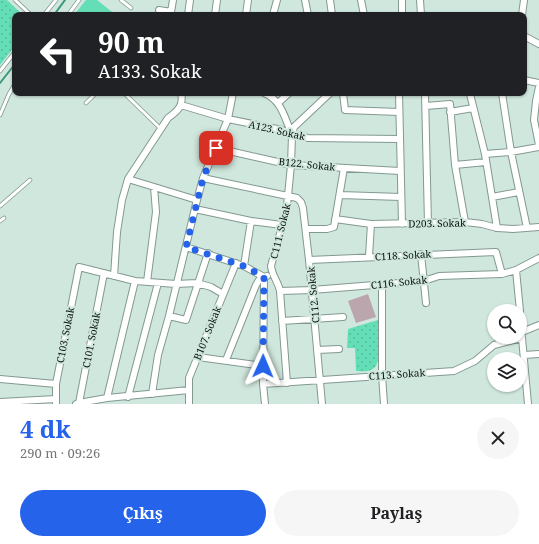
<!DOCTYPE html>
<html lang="tr">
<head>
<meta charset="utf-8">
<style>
  body { margin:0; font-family:"Noto Serif",serif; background:#f6f6f6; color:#202124; height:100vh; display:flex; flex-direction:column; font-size:15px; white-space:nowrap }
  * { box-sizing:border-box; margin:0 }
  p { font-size:13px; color:#757577 }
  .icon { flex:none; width:22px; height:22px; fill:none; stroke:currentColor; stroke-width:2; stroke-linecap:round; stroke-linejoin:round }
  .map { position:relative; height:404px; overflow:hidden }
  .panel { display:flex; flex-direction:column; background:#fff; flex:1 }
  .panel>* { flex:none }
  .banner { position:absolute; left:12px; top:12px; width:515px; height:84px; border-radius:8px; box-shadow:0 1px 3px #0004; background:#202124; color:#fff; overflow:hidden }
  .buttons { position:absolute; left:487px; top:304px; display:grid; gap:8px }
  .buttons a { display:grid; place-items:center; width:40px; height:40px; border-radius:50%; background:#fff; box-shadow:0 1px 3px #0004; font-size:20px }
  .pin { position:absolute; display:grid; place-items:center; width:34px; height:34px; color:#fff; margin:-17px; border-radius:8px; box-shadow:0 2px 6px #0006 }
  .me { position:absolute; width:44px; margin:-22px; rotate:1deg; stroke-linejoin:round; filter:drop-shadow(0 0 3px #0008) }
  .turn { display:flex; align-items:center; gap:14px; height:84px; padding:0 20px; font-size:18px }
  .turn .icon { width:52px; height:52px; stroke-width:2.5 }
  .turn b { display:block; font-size:28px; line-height:34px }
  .round { display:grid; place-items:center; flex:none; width:42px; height:42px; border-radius:21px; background:#f6f6f6 }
  .overview { display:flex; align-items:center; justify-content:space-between; height:68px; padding:0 20px }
  h1 { font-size:24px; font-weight:700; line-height:30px; color:#2563eb }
  .primary-button { display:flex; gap:8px; margin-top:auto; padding:8px 20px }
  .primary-button a { flex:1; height:46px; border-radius:24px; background:#2563eb; color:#fff; font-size:16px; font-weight:700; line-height:46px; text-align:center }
  .primary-button a+a { background:#f6f6f6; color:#202124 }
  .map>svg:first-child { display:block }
  .park { fill:url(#park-dots) }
  .garden { fill:#64deb6 }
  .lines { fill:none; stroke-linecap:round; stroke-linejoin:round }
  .stream { stroke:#39987a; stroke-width:2 }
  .building { fill:#bca6ae }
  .service-casing { stroke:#839990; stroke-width:4.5 }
  .minor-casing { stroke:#839990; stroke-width:8 }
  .service { stroke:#fff; stroke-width:3 }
  .minor { stroke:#fff; stroke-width:6 }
  .route { stroke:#2563eb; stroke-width:7; stroke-dasharray:0 12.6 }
  .labels { text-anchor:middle; stroke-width:4; stroke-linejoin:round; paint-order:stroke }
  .street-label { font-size:10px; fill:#09110e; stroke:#d0e7dd }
</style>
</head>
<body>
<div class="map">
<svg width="539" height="404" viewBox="0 0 539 404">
  <defs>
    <pattern id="park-dots" width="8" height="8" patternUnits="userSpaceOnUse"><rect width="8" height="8" fill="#64deb6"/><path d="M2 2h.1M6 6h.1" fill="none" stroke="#55bd9b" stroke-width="1.8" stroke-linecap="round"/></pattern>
  </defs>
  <rect width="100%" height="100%" fill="#d0e7dd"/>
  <path class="park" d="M0,0H7L23,15H15V46L0,65Z
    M378,320C378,331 384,366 371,370C367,372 360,371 356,371L355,348H347L348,329Z"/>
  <path class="garden" d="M86,0H97L116,15H74Z"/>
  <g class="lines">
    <path class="stream" d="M54,15L65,0
      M0,83L15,64"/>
  </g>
  <path class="building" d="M368,294L376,317L356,323L348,301Z"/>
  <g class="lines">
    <defs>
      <path id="service" d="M15,0L31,15
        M121,0L131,8
        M44,15L56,0
        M68,15L79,0
        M0,71L15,52
        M124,93L161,129
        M86,103L96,93
        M0,115L9,94L15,84
        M0,206L30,180
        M0,221L4,218"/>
      <path id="minor" d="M305,0L308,15
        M330,0L332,15
        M361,0L364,15
        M402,0V15
        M420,0L421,15
        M159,10L171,12L173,0
        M188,15L190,0
        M215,15L217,0
        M246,15L248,0
        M273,15L277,0
        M522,15L524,0
        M524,36L539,44
        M524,80L539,83
        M539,87L536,101L534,120L539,145
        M264,93C282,100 285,119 292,135
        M343,93L345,110L399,112
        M399,93L402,224
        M425,93L428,224
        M502,93L511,152L527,228
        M470,94L485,154L497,228
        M278,103L289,93
        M181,105L228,119L282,130L292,135L308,138L399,139
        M426,106L450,104L455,165L465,222
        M450,112L473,108
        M216,148L291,165L400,171
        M485,154L511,152L539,147
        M455,165L486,162
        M203,178L297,198L301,202L303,208L309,260L322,404
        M128,179L197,200
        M340,195L401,197
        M492,197L519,192
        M195,209L251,221L282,225
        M335,219L371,224L465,222L482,224L497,228L513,229L539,227
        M306,229H327L334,227L344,168
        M186,247L244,266L264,277L263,384L265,404
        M421,254L426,303
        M369,256L371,224
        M309,260L496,252L502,274
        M244,266L251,221
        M516,270L520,311
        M114,276L117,232L122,200L128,179L168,118C178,111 184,105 181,93
        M147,282L156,212L154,187
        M382,284V375L384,404
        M280,291L312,290L424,281L439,276L502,274L516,270L539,258
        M169,316L186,320L208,253
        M520,316L528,404
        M282,321L343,317
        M522,332L539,325
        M317,350L339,349
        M524,355L539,354
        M198,357L263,366
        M226,360L256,285L259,280L267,276
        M0,379L56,384
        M287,383L280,291C278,281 272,276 271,266L286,212L288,196L291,165L292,135L294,127L330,93
        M263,384L454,371L475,361L494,345L522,338
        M152,394L158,355L169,316L197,200L203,178L228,119L233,93
        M128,397L158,283
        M107,398L135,281
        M0,402L56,399
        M79,403L107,398L189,390
        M56,404V384L79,267L135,281L176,284L197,283L211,287L223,294
        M76,404L79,403L104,273
        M189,404V378L236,263"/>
    </defs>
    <use href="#service" class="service-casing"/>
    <use href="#minor" class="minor-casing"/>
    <use href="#service" class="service"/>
    <use href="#minor" class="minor"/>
  </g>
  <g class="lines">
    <path class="route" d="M216,148L203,178L186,247L244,266L264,277L263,366"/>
  </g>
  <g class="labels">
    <g class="street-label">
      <text transform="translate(277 130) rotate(13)" y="4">A123. Sokak</text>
      <text transform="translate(307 164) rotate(6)" y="4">B122. Sokak</text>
      <text transform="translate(437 223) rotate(-1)" y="4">D203. Sokak</text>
      <text transform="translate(280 231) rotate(-76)" y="4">C111. Sokak</text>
      <text transform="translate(403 255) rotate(-3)" y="4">C118. Sokak</text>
      <text transform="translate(399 282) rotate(-6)" y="4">C116. Sokak</text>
      <text transform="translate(313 295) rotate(-95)" y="4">C112. Sokak</text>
      <text transform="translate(207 333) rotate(-68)" y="4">B107. Sokak</text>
      <text transform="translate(65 335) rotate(-79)" y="4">C103. Sokak</text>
      <text transform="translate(91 340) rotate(-79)" y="4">C101. Sokak</text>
      <text transform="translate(397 374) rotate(-4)" y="4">C113. Sokak</text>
    </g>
  </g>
</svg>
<div class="buttons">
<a><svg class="icon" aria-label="search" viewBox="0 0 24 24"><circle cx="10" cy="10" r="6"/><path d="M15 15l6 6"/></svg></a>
<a><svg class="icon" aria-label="layers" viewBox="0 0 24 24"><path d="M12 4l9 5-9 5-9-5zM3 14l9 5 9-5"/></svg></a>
</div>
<div class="pin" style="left:216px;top:148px;background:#d93025"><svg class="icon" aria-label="arrive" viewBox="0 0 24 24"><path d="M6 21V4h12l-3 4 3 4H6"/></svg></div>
<svg class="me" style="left:263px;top:366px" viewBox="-20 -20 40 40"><path d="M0-17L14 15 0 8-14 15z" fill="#2563eb" stroke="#fff" stroke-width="4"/></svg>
<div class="banner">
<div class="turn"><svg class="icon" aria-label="left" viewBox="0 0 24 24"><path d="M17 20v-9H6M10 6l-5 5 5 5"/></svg><div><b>90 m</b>A133. Sokak</div></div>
</div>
</div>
<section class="panel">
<div class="overview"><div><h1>4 dk</h1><p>290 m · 09:26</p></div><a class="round"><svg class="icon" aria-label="close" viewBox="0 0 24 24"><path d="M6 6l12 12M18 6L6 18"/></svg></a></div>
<div class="primary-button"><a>Çıkış</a><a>Paylaş</a></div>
</section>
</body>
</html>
